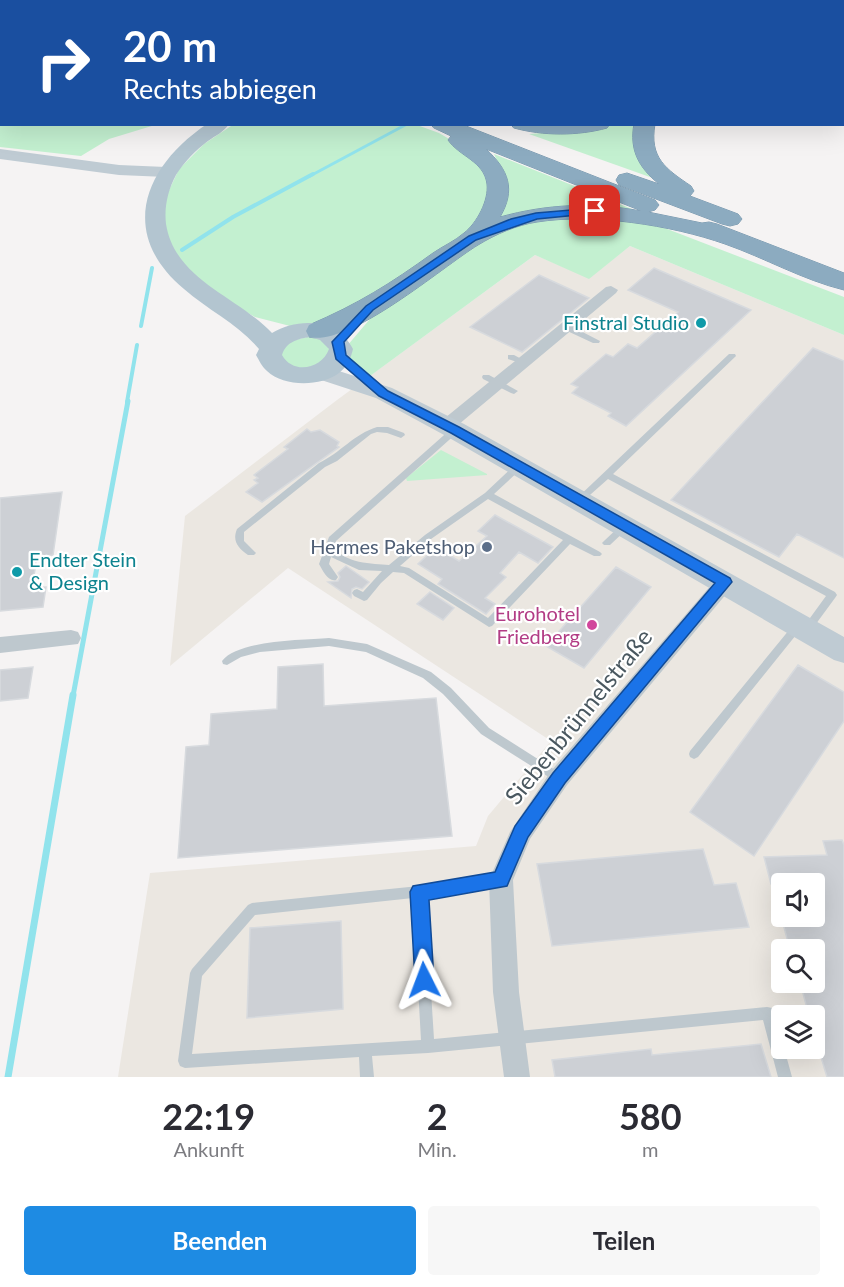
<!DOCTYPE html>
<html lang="de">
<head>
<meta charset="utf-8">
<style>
  body { margin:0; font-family:Lato,sans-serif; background:#f7f7f7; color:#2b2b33; height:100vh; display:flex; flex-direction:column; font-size:22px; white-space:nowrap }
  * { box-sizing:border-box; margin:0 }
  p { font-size:20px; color:#7c7c81 }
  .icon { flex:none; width:33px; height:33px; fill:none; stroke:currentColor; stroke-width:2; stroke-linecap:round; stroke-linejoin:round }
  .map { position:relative; height:1077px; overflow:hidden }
  .sheet { display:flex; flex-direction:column; background:#fff; flex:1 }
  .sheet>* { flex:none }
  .top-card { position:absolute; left:0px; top:0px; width:844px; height:126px; box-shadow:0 6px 24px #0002; background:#1a4fa0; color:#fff; overflow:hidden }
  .fabs { position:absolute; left:771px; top:873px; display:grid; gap:12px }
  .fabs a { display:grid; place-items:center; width:54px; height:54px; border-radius:6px; background:#fff; box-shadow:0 6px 24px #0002; font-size:30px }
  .pin { position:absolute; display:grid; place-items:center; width:51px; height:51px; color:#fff; margin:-26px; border-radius:12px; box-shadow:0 3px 9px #0006 }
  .me { position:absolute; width:66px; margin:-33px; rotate:357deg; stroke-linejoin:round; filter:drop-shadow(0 0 4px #0008) }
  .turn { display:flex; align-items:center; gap:21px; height:126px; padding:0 24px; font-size:27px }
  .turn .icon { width:78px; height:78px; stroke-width:2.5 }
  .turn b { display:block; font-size:42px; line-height:51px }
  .eta { display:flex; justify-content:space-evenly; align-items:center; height:102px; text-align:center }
  .eta b { font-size:36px; font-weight:700; line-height:42px }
  .primary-button { display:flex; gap:12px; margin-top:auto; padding:12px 24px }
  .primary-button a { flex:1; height:69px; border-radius:6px; background:#1e8be3; color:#fff; font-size:24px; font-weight:700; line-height:69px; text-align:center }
  .primary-button a+a { background:#f7f7f7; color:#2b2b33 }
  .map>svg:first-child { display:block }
  .commercial { fill:#ebe7e1; fill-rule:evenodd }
  .green { fill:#c3f0d0 }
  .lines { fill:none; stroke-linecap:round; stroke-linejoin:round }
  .stream-far3 { stroke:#91e3ec; stroke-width:3 }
  .stream-far2 { stroke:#91e3ec; stroke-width:4 }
  .stream-far1 { stroke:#91e3ec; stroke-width:5 }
  .stream { stroke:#91e3ec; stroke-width:7 }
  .building { fill:#cdd0d5; stroke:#d7dade; stroke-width:1.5 }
  .highway-casing { stroke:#7796ac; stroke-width:1 }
  .lane { fill:#bec8ce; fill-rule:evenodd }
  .street { fill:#bec8ce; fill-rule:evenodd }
  .secondary { fill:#bfcbd3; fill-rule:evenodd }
  .primary { fill:#b3c5d0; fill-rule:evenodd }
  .highway { fill:#8cabc0; fill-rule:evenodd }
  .route { fill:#1a73e8; stroke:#114b97; stroke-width:1.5 }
  .culture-dot { fill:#0f9aa8; stroke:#fff; stroke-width:2 }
  .service-dot { fill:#5c6f8a; stroke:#fff; stroke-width:2 }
  .hotel-dot { fill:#d1479c; stroke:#fff; stroke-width:2 }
  .labels { text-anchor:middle; stroke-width:4.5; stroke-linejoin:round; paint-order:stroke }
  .culture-label { font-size:20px; fill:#0d838f; stroke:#fff; text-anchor:end }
  .service-label { font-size:20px; fill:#4e5e75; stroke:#fff; text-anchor:end }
  .hotel-label { font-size:20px; fill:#b23c85; stroke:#fff; text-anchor:end }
  .near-street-label { font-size:24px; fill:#4a5860; stroke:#fff }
</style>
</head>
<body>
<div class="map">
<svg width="844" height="1077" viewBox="0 0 844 1077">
  <rect width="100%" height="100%" fill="#f5f3f3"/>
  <path class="commercial" d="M630,246L844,335V1077H118L150,873L476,846L488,816L551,741L288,568L170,666L185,516L337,400L535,255L589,278ZM782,884H814V916H782ZM782,950H814V982H782ZM782,1016H814V1048H782Z"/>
  <path class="green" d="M234,124L417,125L439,133L473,153L494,194L467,233L359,305L323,323L294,327L255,317L221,298L188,271L166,240L163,203L179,169L204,144Z
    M0,125H155L109,139L81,156L0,147Z
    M613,125H638C627,155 644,163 664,182L529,134L593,129Z
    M494,154L637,211L496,222L504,176Z
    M589,215L662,227L844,297V335L630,246L589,279L535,255L370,376L349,357L347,346L375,313L481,239L518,224Z
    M311,336L324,341L330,350L323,363L303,369L283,364L279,347L283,343Z
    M441,450L487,474V475L407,481L406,478Z"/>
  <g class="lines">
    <path class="stream-far3" d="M310,176L407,124"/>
    <path class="stream-far2" d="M182,250L233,217L313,174
      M141,326L152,268
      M127,402L137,345"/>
    <path class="stream-far1" d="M73,696L128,401"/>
    <path class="stream" d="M8,1077L73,695"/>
  </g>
  <path class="building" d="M654,268L751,310L626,426L608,416L611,413L572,393L578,387L571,384L606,354L613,357L628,344L637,348L678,312L628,290Z
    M539,275L589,298L522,352L470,327Z
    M813,348L844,361V558L797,534L779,557L671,500Z
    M307,429L311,432L320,430L339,442L337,446L339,447L262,502L246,492L258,483L254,480L258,478L254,475L288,449L284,447Z
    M62,492L53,555L37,557L32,588L46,587L43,607L0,611V498Z
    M495,515L553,547L538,563L519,552L500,573L506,577L485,598L495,604L486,614L438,584L442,579L418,564L436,547L459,561L487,536L478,531Z
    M346,566L369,582L362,589L356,587L352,589L351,598L328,582L338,581L340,577L338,573Z
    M616,567L651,587L584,668L546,646Z
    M430,592L454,608L443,620L417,604Z
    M323,664L324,706L436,698L452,836L178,858L186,747L209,745L211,714L277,709L278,667Z
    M798,665L844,692V721L754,856L690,812Z
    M33,667L28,698L0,701V670Z
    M842,840L844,845V1077H827L814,1034V1016H809L800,982H814V950H790L781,916H814V884H771L764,857L827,855L823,841Z
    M703,849L714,885L736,883L749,927L552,946L537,864Z
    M341,921L343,1009L247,1018L250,928Z
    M761,1044L771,1077H555L552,1060L651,1049L652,1055Z"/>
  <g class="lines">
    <defs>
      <path id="highway" d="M113,0H133L134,2H114Z
        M147,0H167L168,2H148Z
        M736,0H754L755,2H737Z
        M431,124H461L655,200L659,205L655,210L648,212L702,223L709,222L717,224L844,273V290C803,280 765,258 725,244C671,225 593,213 537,222C517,225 496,234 478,245C442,267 350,347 309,337L306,331L309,325C358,304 390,284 433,253C443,246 455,241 464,233C477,223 489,200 487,184C484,161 460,157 448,140L451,136L434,128ZM486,149L639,210L641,211C593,202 547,204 500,217C516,190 509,170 486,149Z
        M511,124H610L607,128C578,136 543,136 514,128Z
        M634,124H655C649,158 666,169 691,186L694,191L690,196L738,214L742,219L738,224L730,226L722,224L619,185L616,180L619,175L627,173L659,184C639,168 629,150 634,124Z"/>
    </defs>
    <use href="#highway" class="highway-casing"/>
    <path class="lane" d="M563,325H569L600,341L599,343H593L563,329Z
      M729,354H735L736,356L613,474L835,592L837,595L835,598L810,632L807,633L804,632L802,629L826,596L608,479L582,502H576L575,500Z
      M508,355H514L527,362L523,364L508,359Z
      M483,375H489L518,391L514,394L511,393L483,379L482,377Z
      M377,427H388L404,433L405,435L401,438L387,433L377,432L371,434L337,461L325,467L244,532V541L256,553L254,555H248C238,548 232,541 237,529L319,463C340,453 354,434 377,427Z
      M455,427L459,430L458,432L336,541L335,547C343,563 373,564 389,565L425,535L485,493L516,464H522L523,466L522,468L494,494L600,552L602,554L600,556H594L570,544L492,626L489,627L404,573L393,572L381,583L367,600L364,601L354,596L352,593L354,590L357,589L363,592L382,571L359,570L331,557L329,564L338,577L336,580C328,582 323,571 319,564L329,537L452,428ZM488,499L563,540L488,618L409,568L400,566L431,539Z
      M624,524L627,525L628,527L627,529L610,545H604L602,543L604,541L621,525Z
      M797,623L800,624L802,627L800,630L698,757L694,759L690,757L689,754L690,751L794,624Z
      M329,638L367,644L431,672L451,688L489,728L563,775L564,778L563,781L559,783L555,781L481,734L443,694L423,678L366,652L329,646L260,652L241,657L227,665L223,664L222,661C238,640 303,640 329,638Z
      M501,874L505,876L507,880L505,884L501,886L425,897L434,1039L767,1007L772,1008L773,1013L782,1041V1048H784L792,1077H778L763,1020L428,1053L372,1056L374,1077H360L359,1057L185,1068L180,1066L178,1061L190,973L192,969L248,905L252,903L419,886ZM413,898L421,1040L192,1054L202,976L255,915Z"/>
    <path class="street" d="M611,286L618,290L616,293L452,430H440L438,426L440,422L606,287Z
      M725,575L732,577L734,582L732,587L567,785L530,839L513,880L519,992L530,1077H504L493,992L489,880L510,832L551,771L718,577Z
      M71,630L78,632L81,638L78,644L0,653V637Z"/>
    <path class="secondary" d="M0,149L119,165L166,167L172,168L175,172L172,176L166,177L119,175L0,159Z
      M320,365L392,388L464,424L844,637V663L834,660L446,436L376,398L312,377L308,372L312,367Z"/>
    <path class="primary" d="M599,0H618L597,2Z
      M207,124H229C224,132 215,136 208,141C196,150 184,162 176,175C168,190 164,207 166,224C175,280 237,296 272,333C299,317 338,319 353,349C351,358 347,367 339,373C320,387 284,387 267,371C262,367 259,360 256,355L259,349C237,323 209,311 184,289C118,234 143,167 207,124ZM310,337L320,340L329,349C322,369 293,375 282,355C286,342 297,339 310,337Z"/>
    <use href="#highway" class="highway"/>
  </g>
  <path class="route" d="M595,208L600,211L598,213L537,219L476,240L373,310L344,342L346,355L388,391L459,427L730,578L732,582L565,783L528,837L507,886L429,900L434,980L431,987L424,989L417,987L415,980L410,892L413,886L495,872L515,826L553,773L715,583L451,433L379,396L336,359L332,342L366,306L469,236L511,219L536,213Z"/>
  <g class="culture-dot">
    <circle cx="701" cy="323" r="6"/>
    <circle cx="17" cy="572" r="6"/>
  </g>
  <circle class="service-dot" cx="487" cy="547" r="6"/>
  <circle class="hotel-dot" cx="592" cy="625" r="6"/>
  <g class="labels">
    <g class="culture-label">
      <text x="689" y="330">Finstral Studio</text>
      <text x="29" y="567" text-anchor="start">Endter Stein<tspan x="29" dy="23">&amp; Design</tspan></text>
    </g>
    <g class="service-label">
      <text x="475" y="554">Hermes Paketshop</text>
    </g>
    <g class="hotel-label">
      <text x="580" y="621">Eurohotel<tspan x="580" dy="23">Friedberg</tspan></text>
    </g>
    <g class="near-street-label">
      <text transform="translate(579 717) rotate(-51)" y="8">Siebenbrünnelstraße</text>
    </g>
  </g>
</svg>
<div class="fabs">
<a><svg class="icon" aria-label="sound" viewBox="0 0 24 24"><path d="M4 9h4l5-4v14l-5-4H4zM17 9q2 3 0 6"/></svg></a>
<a><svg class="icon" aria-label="search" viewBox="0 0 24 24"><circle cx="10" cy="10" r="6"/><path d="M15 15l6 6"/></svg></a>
<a><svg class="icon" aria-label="layers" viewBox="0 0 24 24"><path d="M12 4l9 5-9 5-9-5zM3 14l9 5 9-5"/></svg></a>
</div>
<div class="pin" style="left:595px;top:211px;background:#d93025"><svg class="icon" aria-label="arrive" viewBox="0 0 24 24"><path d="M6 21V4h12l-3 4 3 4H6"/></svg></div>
<svg class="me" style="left:424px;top:980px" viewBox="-20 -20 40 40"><path d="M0-17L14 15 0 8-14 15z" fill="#1a73e8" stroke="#fff" stroke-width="4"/></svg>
<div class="top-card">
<div class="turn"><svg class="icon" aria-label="right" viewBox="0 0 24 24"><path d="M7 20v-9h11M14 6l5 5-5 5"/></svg><div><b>20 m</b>Rechts abbiegen</div></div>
</div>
</div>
<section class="sheet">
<div class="eta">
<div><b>22:19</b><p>Ankunft</p></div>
<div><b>2</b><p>Min.</p></div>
<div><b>580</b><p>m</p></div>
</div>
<div class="primary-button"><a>Beenden</a><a>Teilen</a></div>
</section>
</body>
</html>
